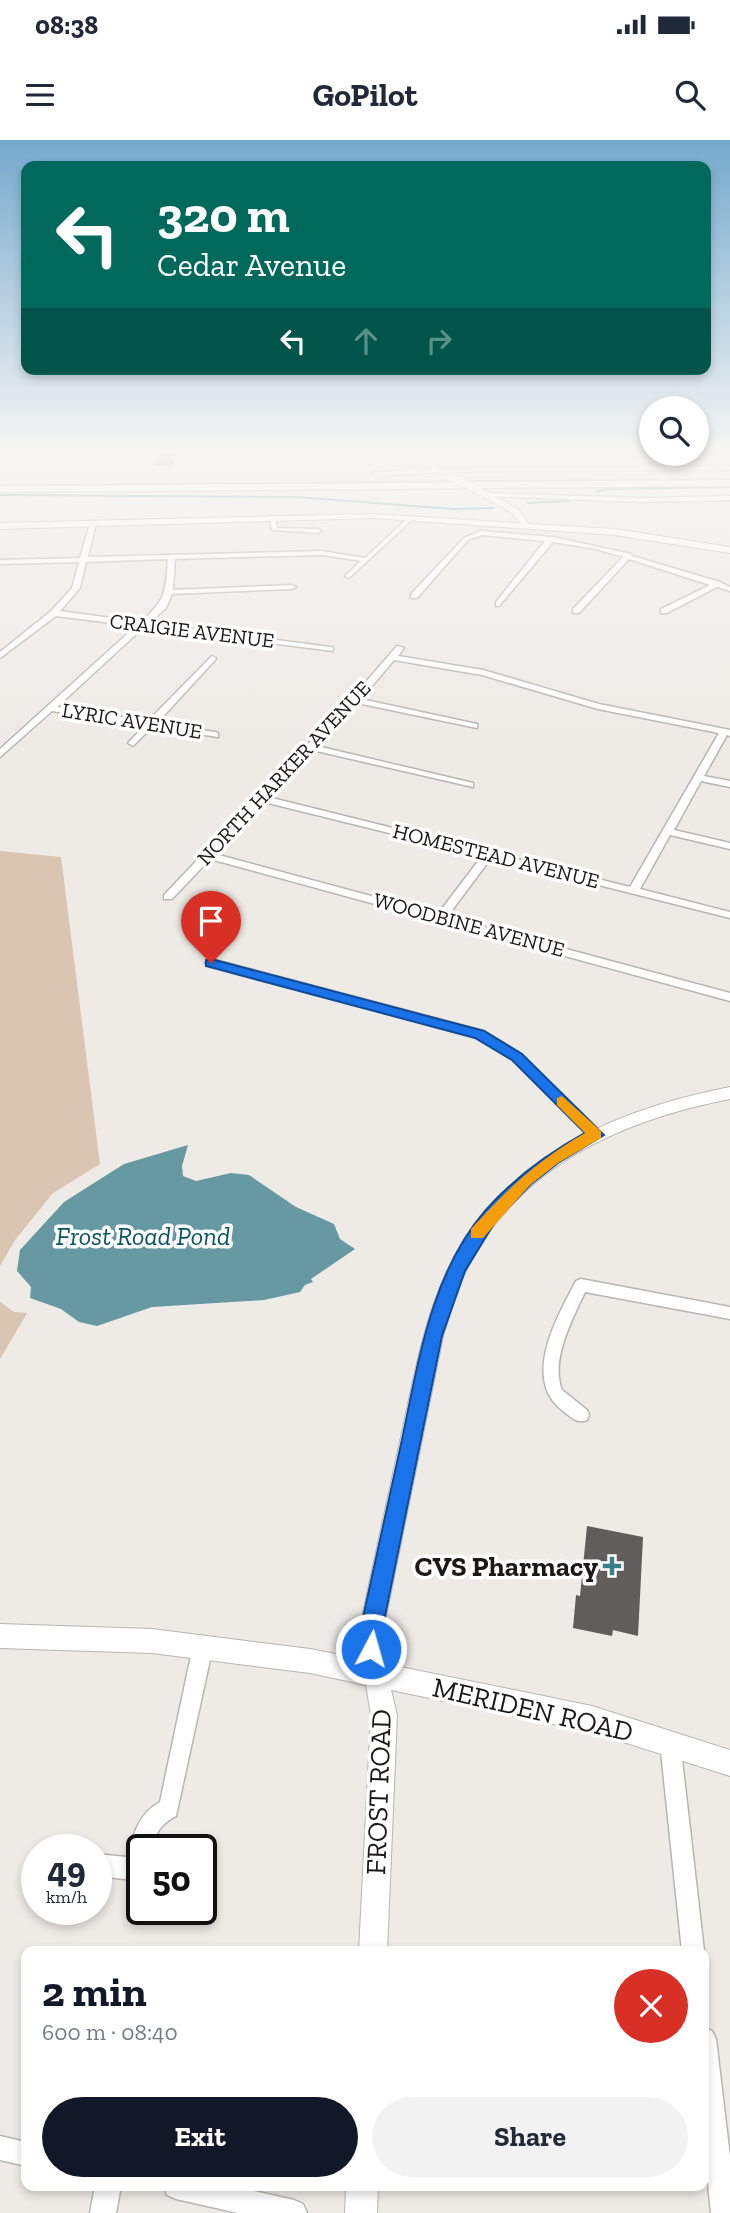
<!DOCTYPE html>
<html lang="en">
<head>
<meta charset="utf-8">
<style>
  body { margin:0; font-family:"Zilla Slab",serif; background:#f2f2f3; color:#1f2937; height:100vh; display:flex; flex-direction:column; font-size:26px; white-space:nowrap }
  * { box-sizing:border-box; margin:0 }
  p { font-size:23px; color:#747a83 }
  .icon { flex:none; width:38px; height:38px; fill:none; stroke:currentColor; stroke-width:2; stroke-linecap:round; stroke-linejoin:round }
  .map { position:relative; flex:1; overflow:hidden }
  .drawer { position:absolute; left:21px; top:1806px; width:688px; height:245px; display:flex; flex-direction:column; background:#fff; border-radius:14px; box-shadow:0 4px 10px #0003 }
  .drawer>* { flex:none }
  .hud { position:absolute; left:21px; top:21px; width:690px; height:214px; border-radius:14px; box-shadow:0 4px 10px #0003; background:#00695c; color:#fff; overflow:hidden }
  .tools { position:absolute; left:639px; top:256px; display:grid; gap:14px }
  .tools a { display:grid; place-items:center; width:70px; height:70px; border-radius:50%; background:#fff; box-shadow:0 4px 10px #0003; font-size:35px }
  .speed { position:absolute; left:21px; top:1694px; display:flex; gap:14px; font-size:35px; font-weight:700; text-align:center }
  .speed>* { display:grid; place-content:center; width:91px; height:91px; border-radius:50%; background:#fff; box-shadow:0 4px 10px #0003; line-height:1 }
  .speed small { font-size:18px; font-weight:400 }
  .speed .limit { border:4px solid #111; border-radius:10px; background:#fff; color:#111 }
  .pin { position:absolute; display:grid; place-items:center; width:60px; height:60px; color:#fff; margin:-72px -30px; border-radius:50% 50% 50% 0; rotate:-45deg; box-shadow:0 0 7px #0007 }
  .pin .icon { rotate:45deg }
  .me { position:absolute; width:77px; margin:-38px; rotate:6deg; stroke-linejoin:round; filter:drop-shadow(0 0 5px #0008) }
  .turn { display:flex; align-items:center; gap:24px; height:147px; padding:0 21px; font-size:32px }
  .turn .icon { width:91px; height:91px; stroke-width:2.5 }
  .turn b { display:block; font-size:49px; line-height:60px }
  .lanes { display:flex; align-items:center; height:66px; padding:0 21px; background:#0003; justify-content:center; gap:35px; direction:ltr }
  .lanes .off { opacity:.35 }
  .round { display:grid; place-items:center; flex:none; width:74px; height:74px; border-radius:37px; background:#f2f2f3 }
  .head { display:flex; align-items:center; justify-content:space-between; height:119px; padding:0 21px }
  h1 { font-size:42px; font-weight:700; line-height:52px; color:#111827 }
  .button { display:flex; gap:14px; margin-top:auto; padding:14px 21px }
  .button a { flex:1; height:80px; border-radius:42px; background:#111827; color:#fff; font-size:28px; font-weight:700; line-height:80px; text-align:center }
  .button a+a { background:#f2f2f3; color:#1f2937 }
  .status { display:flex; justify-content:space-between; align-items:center; height:49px; padding:0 35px; background:#fff; direction:ltr }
  .status svg { height:19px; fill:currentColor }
  header { display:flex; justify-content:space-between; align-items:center; height:91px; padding:0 21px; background:#fff; font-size:32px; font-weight:700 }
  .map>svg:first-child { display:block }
  .green { fill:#d9c5b2 }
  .water { fill:#6799a2 }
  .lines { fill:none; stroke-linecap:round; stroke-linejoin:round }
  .stream { stroke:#6799a2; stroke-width:2 }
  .building { fill:#605d5a }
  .minor-casing { stroke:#b8b5b2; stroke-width:3 }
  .major-casing { stroke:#b8b5b2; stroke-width:2 }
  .highway-casing { stroke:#b8b5b2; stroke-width:3 }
  .minor { fill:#fff; fill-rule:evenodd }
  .major { fill:#fff; fill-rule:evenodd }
  .highway { fill:#fff; fill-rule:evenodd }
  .major-bridge-casing { stroke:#b8b5b2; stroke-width:9; stroke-linecap:butt }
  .major-bridge { stroke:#fff; stroke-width:8 }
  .route { fill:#1a73e8; stroke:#114b97; stroke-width:2 }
  .slow { fill:#f59e0b }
  .poi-dot { fill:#387f8a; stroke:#fff; stroke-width:2.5 }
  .labels { text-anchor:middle; stroke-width:7; stroke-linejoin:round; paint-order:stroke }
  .far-street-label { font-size:21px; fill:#1b1918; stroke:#fff }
  .water-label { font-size:26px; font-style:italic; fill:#0a555f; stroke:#fff }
  .near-poi-label { font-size:28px; font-weight:bold; fill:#1b1918; stroke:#fff; text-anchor:end }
  .near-street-label { font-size:28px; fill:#1b1918; stroke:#fff }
</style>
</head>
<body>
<div class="status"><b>08:38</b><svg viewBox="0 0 49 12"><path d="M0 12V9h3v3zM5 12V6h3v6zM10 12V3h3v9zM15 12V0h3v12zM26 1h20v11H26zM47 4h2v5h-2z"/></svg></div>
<header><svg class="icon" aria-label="menu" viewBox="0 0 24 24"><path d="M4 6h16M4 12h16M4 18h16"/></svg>GoPilot<svg class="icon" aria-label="search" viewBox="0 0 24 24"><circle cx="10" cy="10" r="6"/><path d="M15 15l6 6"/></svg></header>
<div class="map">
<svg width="730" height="2073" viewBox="0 0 730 2073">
  <rect width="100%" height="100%" fill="#eeeae6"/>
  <path class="green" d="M0,711L61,717L100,1024L53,1053L15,1100L0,1126Z
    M0,1162L14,1172L27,1173L0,1219Z"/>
  <path class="water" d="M188,1005L182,1026L183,1036L196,1041L231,1033L249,1035L296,1067L334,1084L340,1099L355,1109L311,1139L313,1142L305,1145L300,1152L264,1160L152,1167L97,1186L79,1182L61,1169L30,1158L31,1147L17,1131L20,1110L64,1062L124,1024Z"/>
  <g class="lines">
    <path class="stream" d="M597,352L607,349L730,347
      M0,355L296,357L454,369L493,368
      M528,363L569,361"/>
  </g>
  <path class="building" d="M159,309H177L174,325L155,326Z
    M587,1386L643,1397L638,1496L613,1490L612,1496L573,1488L576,1455L580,1456Z"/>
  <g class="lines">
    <defs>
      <path id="minor" d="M0,309H64L0,313Z
        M310,309H388L385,311Z
        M487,353L643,358L730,356V360L643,362L485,356Z
        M272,376L275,378L277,388L318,389L321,391L318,393L272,390L269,378Z
        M409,377L414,378L349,438L345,436L361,421L322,415L175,419L173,450L292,445L296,447L292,449L172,454L166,468L149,483L330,507H333V511L144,487L57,567L148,581L212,516L216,518L215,520L157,583L215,592L218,593V597L152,587L133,606L128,603L144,586L52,571L0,617V609L136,486L56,476L0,518V512L51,471L72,448L79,422L0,424V420L80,418L90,383L93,381L96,383L88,417L322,411L365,418ZM168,419C165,453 167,458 141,482L60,471L80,448L86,422Z
        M481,391L553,397L631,414L632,416L720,442L730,447V451L717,447L667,473H661V469L710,445L629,419L579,473H573V469L623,417L596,409L553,402L499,466H496V462L545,401L482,395L468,400L417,458H411V454L464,398Z
        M397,506L404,508L398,516L483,530L599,564L730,590V596L727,595L704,636L730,641V647L701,641L674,690L730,703V709L670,695L640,749L730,772V778L491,718L447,777L730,853V861L210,719L172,759H164V755L352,558ZM394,520L482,535L598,569L719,593L630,747L268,657L312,610L473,647V643L317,606L357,563L477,588V584L361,559ZM264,662L482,716L438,774L215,714Z
        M211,819L484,891L521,914L603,994L596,999L591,997L513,920L476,897L207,825L205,823Z
        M581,1139L730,1167V1179L585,1152C573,1178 550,1220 562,1250L587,1270L589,1275L587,1280C577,1284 571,1277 563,1271C521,1239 557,1177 576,1141Z
        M203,1496L210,1499L213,1506L176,1676C161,1684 155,1693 151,1710H142V1737L135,1740L96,1736V1714L127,1717C133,1695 139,1673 160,1662L193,1506L196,1499Z
        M670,1592L677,1595L680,1602L704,1811V1813V1811H682L660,1602L663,1595Z
        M704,1887L712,1891L716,1899L730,2017V2073H711L704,2003Z
        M0,1996L26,2002V2026L0,2020Z
        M95,2046H121L116,2073H90Z
        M163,2046H231L294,2060L303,2064L307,2073H238L176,2059L167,2055Z"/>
      <path id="major" d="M416,309H424L429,320L442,328L730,326V330L449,332L447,336C432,330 424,325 416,309Z
        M475,348H481L518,369L529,384L615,389L730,407V413L615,395L373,378L0,389V383L373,374L520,383L512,373L475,352Z
        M730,947V959C627,979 523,1023 471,1121C458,1144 451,1170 443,1196L383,1491L386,1524L592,1566L730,1610V1636L592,1592L391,1550L397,1575L387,1811H359L371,1575L366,1545L310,1533L152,1513L0,1508V1484L152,1489L310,1509L361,1519L359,1491C374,1422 389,1352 404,1283C414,1236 423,1189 441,1145C491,1023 608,971 730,947Z
        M346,2046H378L377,2073H345Z"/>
      <path id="highway" d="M437,327L440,332L376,336L371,333Z
        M730,340V346L0,352V346Z"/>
    </defs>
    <use href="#minor" class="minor-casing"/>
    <use href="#major" class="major-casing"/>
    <use href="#highway" class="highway-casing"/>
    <use href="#minor" class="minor"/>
    <use href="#major" class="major"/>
    <use href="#highway" class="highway"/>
    <defs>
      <path id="major-bridge" d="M449,336L478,350"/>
    </defs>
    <use href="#major-bridge" class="major-bridge-casing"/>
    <use href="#major-bridge" class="major-bridge"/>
  </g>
  <linearGradient id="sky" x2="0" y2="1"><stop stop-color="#74a9cc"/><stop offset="0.52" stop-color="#f7f6f4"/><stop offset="1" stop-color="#f7f6f4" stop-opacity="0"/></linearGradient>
  <rect width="730" height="599" fill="url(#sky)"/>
  <path class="route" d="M211,819L484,891L522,914L604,995L558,1023L530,1045L495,1082L465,1131L442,1196L382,1491L379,1516L371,1520L363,1516L360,1491C374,1429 387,1366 401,1304C418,1225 430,1135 485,1071C514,1038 547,1014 585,993L512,920L475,898L206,826V820Z"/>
  <path class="slow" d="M562,956L601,991V998L558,1023L530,1045L483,1098H471V1089C510,1047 535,1022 585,993L557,965V958Z"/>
  <path class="poi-dot" d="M608.5 1415.5h7v7h7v7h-7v7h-7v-7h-7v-7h7z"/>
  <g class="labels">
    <g class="far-street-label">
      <text transform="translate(192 491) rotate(7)" y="7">CRAIGIE AVENUE</text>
      <text transform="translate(132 581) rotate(9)" y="7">LYRIC AVENUE</text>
      <text transform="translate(284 633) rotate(-47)" y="7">NORTH HARKER AVENUE</text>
      <text transform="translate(496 716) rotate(14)" y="7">HOMESTEAD AVENUE</text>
      <text transform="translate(469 785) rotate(15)" y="7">WOODBINE AVENUE</text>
    </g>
    <g class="water-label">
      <text x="143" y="1105">Frost Road Pond</text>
    </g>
    <g class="near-poi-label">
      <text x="598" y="1436">CVS Pharmacy</text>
    </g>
    <g class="near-street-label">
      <text transform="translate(533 1569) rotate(13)" y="10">MERIDEN ROAD</text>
      <text transform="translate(378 1652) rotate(-88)" y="10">FROST ROAD</text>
    </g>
  </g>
</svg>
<div class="tools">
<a><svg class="icon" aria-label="search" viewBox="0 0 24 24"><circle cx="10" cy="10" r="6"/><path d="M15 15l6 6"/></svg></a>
</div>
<div class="speed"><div>49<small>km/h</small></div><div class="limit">50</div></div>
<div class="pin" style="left:211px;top:823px;background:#d93025"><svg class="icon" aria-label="arrive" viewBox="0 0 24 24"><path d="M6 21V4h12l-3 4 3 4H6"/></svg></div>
<svg class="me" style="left:371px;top:1509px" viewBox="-20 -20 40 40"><circle r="17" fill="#1a73e8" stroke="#fff" stroke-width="3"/><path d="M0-11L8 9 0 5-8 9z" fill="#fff"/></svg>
<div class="hud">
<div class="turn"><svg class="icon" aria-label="left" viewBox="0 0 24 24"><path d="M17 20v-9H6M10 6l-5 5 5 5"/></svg><div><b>320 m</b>Cedar Avenue</div></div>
<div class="lanes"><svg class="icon" aria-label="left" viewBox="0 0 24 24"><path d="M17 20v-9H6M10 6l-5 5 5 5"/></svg><svg class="icon off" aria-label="ahead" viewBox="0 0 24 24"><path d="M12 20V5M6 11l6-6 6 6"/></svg><svg class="icon off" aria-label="right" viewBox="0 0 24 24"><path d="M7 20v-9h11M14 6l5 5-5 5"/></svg></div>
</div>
<section class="drawer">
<div class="head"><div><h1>2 min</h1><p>600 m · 08:40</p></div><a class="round" style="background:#d93025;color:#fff"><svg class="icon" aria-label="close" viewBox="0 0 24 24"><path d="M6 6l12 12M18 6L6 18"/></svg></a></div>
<div class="button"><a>Exit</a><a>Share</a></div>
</section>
</div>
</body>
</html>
